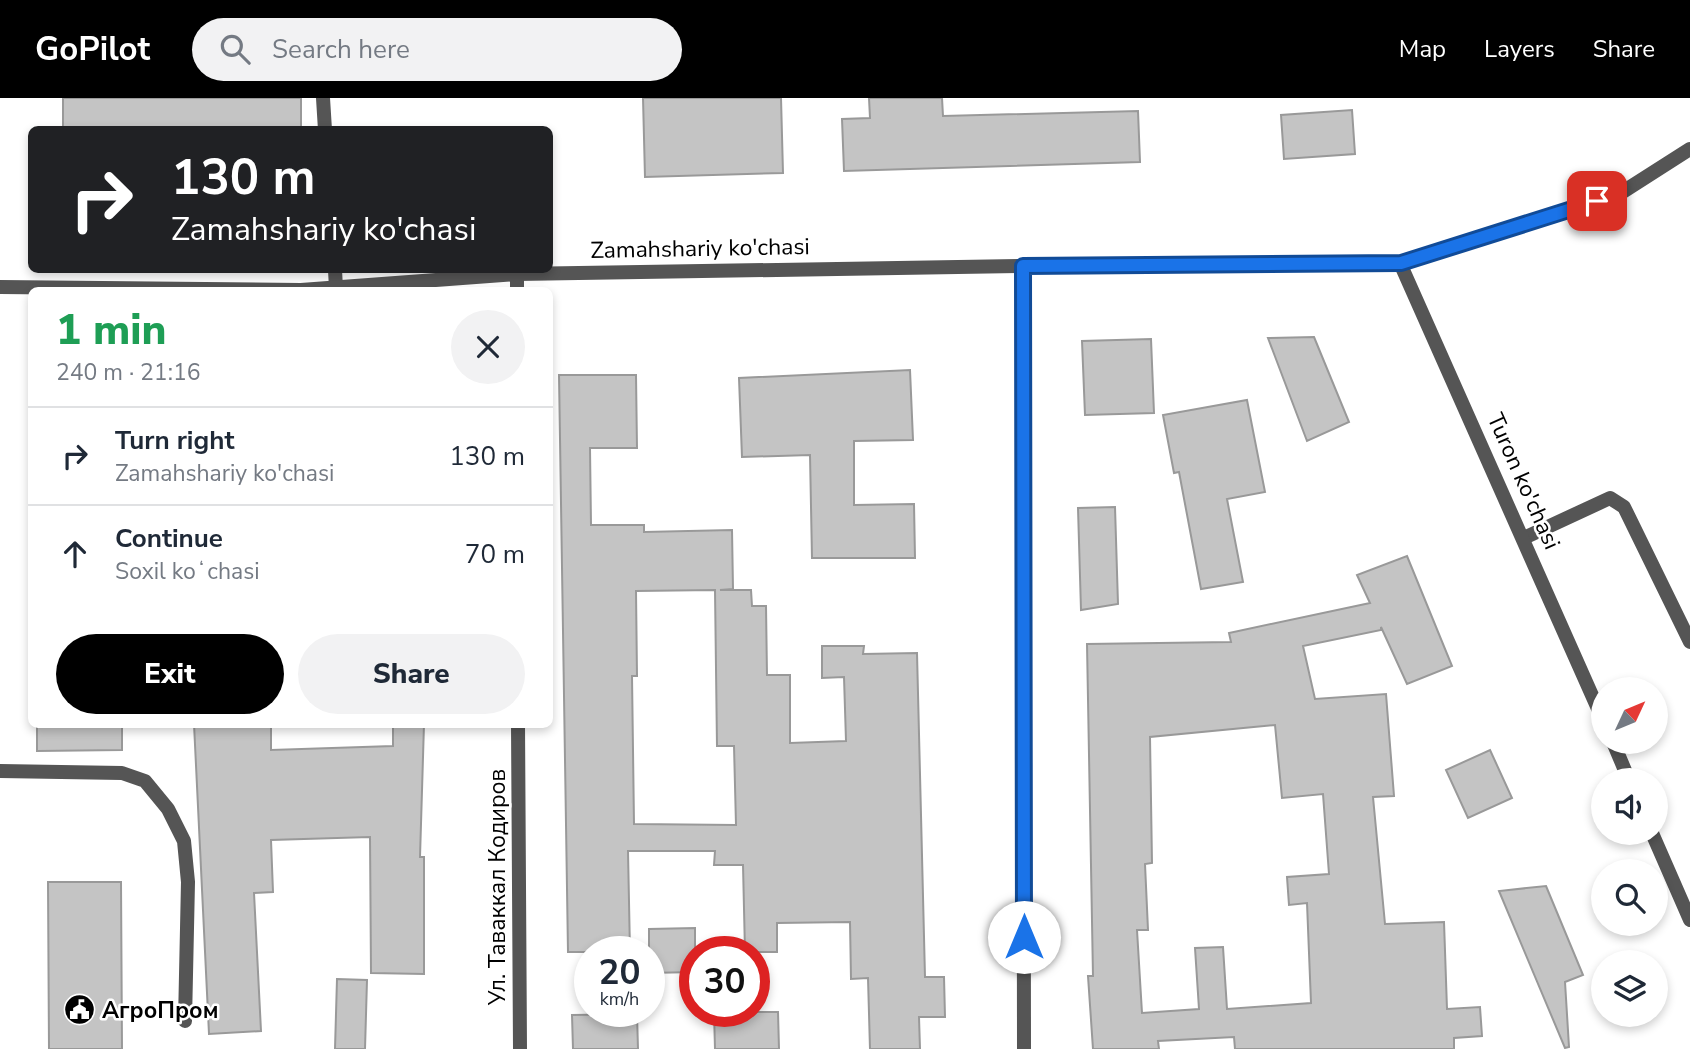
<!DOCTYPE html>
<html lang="en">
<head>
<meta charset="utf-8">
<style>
  body { margin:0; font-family:"Nunito Sans",sans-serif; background:#f2f2f3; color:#1f2937; height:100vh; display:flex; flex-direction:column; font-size:26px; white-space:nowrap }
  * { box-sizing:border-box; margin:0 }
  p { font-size:23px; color:#747a83 }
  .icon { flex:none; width:38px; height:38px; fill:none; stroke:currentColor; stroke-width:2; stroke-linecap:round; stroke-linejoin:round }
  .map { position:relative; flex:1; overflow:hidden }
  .drawer { position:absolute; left:28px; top:189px; width:525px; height:441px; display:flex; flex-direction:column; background:#fff; border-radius:10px; box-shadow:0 4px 10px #0003 }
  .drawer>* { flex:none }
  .top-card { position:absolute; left:28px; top:28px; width:525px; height:147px; border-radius:10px; box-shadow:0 4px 10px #0003; background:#202124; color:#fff; overflow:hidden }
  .needle { width:46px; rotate:46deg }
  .controls { position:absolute; left:1591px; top:579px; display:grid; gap:14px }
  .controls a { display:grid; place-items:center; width:77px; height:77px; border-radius:50%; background:#fff; box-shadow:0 4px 10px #0003; font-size:35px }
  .speed { position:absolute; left:574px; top:838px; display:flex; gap:14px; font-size:35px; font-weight:700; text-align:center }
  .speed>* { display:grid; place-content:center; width:91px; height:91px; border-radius:50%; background:#fff; box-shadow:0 4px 10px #0003; line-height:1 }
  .speed small { font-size:18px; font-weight:400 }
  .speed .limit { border:10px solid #d22; background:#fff; color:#111 }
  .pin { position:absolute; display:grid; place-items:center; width:60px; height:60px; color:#fff; margin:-30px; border-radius:14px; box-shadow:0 4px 10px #0006 }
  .me { position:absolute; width:77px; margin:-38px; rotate:0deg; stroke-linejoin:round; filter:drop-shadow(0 0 5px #0008) }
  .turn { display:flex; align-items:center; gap:24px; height:147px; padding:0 28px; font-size:32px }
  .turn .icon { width:91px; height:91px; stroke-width:2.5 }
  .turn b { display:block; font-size:49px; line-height:60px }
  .round { display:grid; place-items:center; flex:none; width:74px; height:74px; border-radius:37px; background:#f2f2f3 }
  .headline { display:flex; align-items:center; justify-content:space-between; height:119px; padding:0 28px }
  h1 { font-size:42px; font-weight:800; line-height:52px; color:#1e9e55 }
  .button { display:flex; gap:14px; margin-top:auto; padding:14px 28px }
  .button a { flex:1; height:80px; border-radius:42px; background:#000; color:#fff; font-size:28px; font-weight:800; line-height:80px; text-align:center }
  .button a+a { background:#f2f2f3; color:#1f2937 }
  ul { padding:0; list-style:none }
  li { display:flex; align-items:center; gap:21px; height:98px; padding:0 28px; border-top:2px solid #e0e1e3 }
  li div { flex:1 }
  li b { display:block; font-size:26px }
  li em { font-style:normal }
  header { display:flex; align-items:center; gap:42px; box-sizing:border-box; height:98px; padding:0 35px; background:#000; color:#fff }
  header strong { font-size:33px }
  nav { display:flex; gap:38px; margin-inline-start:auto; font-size:24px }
  .search { width:490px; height:63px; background:#f2f2f3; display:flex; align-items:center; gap:18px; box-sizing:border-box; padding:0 24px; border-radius:38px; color:#747a83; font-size:26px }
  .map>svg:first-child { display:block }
  .building { fill:#c4c4c4; stroke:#999; stroke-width:2; fill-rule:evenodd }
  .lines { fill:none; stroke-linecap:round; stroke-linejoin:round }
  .service { stroke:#555; stroke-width:14 }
  .minor { stroke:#555; stroke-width:14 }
  .tertiary { stroke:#555; stroke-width:14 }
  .route-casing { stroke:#114b97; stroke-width:18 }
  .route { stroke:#1a73e8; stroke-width:12 }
  .labels { text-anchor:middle; stroke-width:5; stroke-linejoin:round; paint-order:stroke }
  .street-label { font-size:23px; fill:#000; stroke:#fff }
  .poi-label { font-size:23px; font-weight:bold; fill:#000; stroke:#fff; text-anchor:start }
</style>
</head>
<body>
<header>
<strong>GoPilot</strong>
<div class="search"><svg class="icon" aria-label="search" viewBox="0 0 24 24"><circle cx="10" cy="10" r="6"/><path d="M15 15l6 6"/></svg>Search here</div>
<nav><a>Map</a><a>Layers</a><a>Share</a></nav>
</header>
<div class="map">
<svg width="1690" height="951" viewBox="0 0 1690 951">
  <rect width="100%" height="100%" fill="#fff"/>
  <path class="building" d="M63,0H301V32H63Z
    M643,0H781L783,75L645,79Z
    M869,0H942L943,18L1138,13L1140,64L844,73L842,21L870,20Z
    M1352,12L1355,56L1284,61L1281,17Z
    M1314,239L1349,324L1307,343L1268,240Z
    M1151,241L1154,315L1085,317L1082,243Z
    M910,272L913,342L854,343V407L914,406L915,460H812L810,357L742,359L739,280Z
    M559,277H636L637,350H590L591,427H644V434L732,432L733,491L720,492H751L752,508H766L767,577H790V645L846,643L844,579L822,580V548H864L863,556L917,555L925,879H944L945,919H919L920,951H870L868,880L851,881L850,824L777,825V854H745L743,767H714L715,753H628L630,854H568ZM715,492L717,648H734L736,727L634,726L632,578H637L636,493Z
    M1247,302L1265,394L1227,401L1243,484L1201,491L1179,374L1174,375L1163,317Z
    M1115,409L1118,506L1081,512L1078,410Z
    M1407,458L1452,568L1407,586L1381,529V532L1303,548L1315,601L1386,596L1394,698L1373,699L1385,826L1444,824L1447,911L1480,909L1482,938L1454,940V951H1235L1234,939L1158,943L1159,951H1093L1088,878H1093L1087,546L1231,544L1229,535L1370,505L1357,477ZM1275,627L1282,700L1323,696L1329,776L1287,779L1289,807L1307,805L1311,905L1227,911L1223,849L1195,850L1199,911L1142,915L1137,832H1148L1145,766L1152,765L1150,639Z
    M37,626H122V652L37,653Z
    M194,626H271V652L393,648V626H424L420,759H424V876L371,875L370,739L271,742L273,794L254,795L261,933L209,936Z
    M1490,652L1512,700L1468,720L1446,672Z
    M48,784H121L122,951H49Z
    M1546,788L1583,877L1565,884L1569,949L1565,950L1499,793Z
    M695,830V874L649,875V831Z
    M337,881L367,882L365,951H335Z
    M714,914H778L779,951H715Z
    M637,916L638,951H573L572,917Z"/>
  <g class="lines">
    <path class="service" d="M323,0L325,32
      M335,172L336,190
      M1524,440L1610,400L1624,409L1690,544
      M0,673L122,675L145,683L168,711L184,743L188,784L185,923"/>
    <path class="minor" d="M1400,165L1621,95L1690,51
      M1023,168L1024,951
      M517,176V192
      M518,626L520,951"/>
    <path class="tertiary" d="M0,189L301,192L517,176L1023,168L1400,165L1603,622
      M1613,644L1629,682
      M1652,735L1690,822"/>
  </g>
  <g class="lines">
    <defs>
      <path id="route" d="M1024,839L1023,168L1401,165L1597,103"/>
    </defs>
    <use href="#route" class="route-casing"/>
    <use href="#route" class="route"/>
  </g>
  <defs>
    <symbol id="civic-disc" viewBox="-11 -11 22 22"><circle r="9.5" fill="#000" stroke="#fff"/><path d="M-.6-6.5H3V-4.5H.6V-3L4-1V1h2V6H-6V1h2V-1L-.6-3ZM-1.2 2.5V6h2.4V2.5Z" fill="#fff"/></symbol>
  </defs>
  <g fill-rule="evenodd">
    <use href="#civic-disc" x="62" y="894" width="35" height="35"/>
  </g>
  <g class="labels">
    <g class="street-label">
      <text transform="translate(700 150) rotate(-1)" y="8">Zamahshariy ko'chasi</text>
      <text transform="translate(1524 383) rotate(66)" y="8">Turon ko'chasi</text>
      <text transform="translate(497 789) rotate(-90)" y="8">Ул. Таваккал Кодиров</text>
    </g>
    <g class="poi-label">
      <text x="102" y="920">АгроПром</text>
    </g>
  </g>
</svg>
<div class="controls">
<a><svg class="needle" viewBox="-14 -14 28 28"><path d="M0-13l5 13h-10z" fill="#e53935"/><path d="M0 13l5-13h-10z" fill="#747a83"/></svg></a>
<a><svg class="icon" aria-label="sound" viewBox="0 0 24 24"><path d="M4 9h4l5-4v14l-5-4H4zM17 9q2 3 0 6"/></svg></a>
<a><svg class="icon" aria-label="search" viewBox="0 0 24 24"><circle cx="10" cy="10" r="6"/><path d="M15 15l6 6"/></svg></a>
<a><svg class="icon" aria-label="layers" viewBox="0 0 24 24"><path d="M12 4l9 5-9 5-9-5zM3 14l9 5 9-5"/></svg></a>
</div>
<div class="speed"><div>20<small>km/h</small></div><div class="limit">30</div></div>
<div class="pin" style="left:1597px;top:103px;background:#d93025"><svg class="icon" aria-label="arrive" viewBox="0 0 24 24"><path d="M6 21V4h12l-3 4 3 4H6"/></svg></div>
<svg class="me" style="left:1024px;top:839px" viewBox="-20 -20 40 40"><circle r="19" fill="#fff"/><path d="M0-13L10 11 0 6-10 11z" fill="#1a73e8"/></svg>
<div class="top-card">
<div class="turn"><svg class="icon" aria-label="right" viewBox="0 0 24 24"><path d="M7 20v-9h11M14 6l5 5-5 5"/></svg><div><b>130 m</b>Zamahshariy ko'chasi</div></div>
</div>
<section class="drawer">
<div class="headline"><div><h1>1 min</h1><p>240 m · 21:16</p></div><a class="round"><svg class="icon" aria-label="close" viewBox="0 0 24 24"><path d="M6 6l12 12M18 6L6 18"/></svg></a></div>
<ul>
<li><svg class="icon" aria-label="right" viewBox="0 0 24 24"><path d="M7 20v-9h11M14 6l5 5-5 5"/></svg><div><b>Turn right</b><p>Zamahshariy ko'chasi</p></div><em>130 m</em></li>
<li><svg class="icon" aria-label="ahead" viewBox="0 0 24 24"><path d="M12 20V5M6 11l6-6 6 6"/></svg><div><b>Continue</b><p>Soxil koʻchasi</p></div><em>70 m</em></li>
</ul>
<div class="button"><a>Exit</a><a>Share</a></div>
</section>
</div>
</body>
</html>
